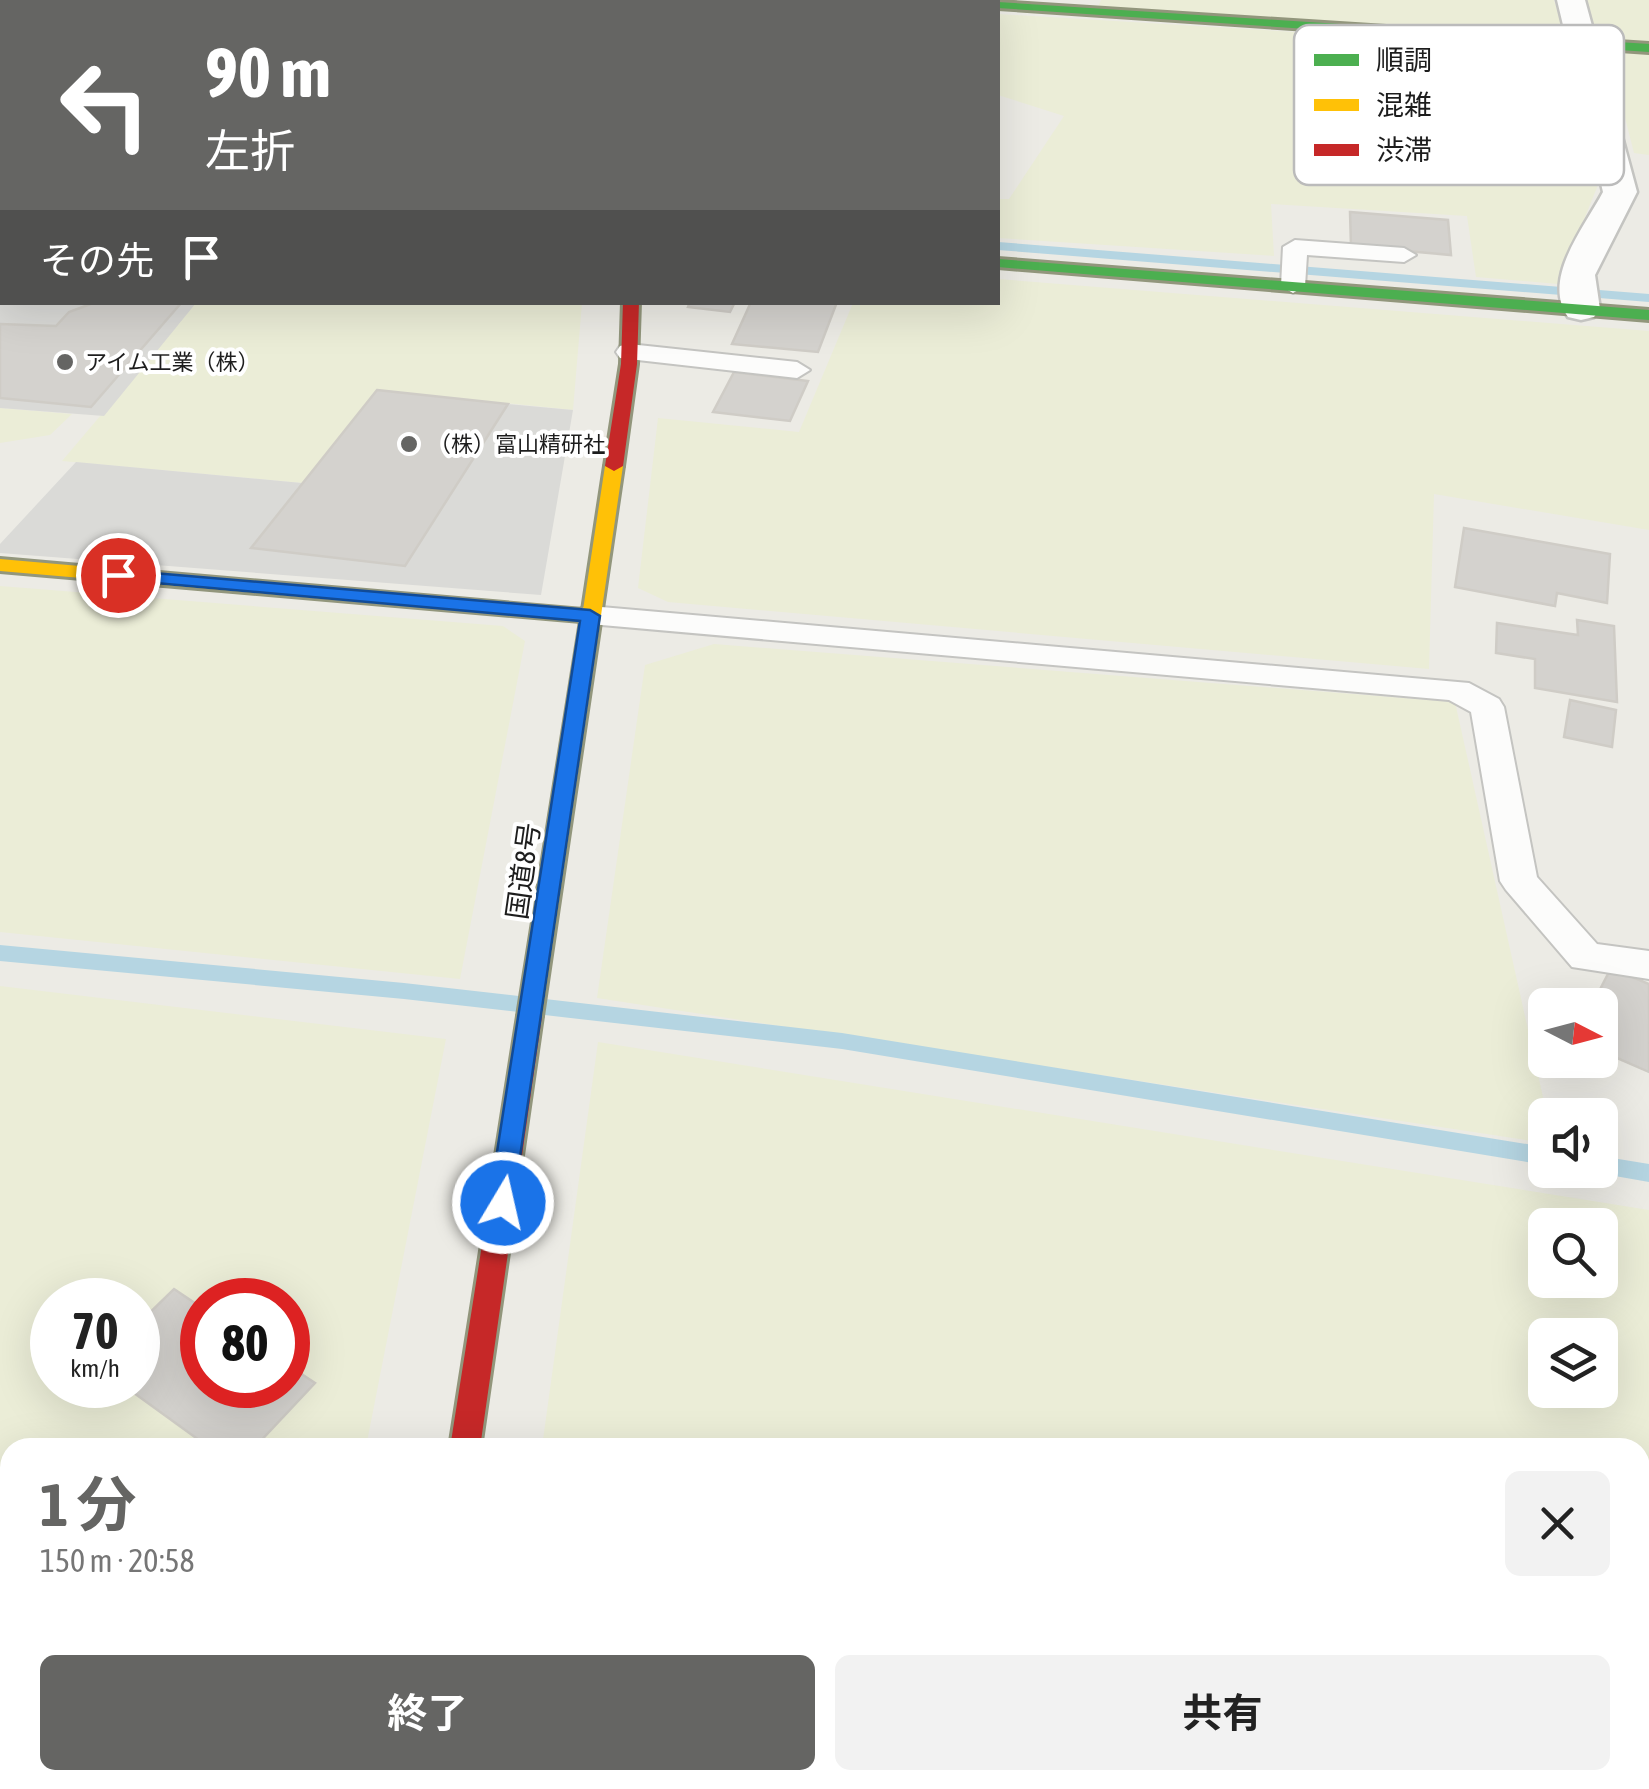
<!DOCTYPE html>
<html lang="ja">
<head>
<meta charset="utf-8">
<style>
  body { margin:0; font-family:"Asap Condensed","Noto Sans JP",sans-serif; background:#f2f2f2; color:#222; height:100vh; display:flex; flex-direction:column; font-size:38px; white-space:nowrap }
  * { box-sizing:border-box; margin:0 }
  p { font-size:32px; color:#767676 }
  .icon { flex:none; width:55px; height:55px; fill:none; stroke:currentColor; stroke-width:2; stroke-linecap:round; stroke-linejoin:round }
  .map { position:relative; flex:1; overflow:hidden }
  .panel { position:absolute; left:0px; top:1438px; width:1650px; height:352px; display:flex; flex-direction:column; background:#fff; border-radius:30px 30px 0 0; box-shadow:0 10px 40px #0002 }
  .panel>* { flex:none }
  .top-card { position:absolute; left:0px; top:0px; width:1000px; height:305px; box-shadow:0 10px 40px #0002; background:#656563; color:#fff; overflow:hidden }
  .needle { width:65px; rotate:96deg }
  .controls { position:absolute; left:1528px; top:988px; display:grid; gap:20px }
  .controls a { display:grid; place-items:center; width:90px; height:90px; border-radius:15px; background:#fff; box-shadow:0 10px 40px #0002; font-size:50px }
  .speed { position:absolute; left:30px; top:1278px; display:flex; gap:20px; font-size:50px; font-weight:700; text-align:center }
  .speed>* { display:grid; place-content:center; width:130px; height:130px; border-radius:50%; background:#fff; box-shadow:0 10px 40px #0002; line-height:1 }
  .speed small { font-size:25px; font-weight:400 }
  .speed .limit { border:15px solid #d22; background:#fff; color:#111 }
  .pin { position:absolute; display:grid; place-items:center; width:85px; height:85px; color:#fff; margin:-42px; border:5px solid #fff; border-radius:50%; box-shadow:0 2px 10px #0007 }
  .me { position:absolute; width:110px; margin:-55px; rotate:9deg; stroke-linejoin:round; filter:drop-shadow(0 0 8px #0008) }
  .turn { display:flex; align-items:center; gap:35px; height:210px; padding:0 40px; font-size:45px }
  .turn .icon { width:130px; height:130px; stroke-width:2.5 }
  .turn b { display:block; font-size:70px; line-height:85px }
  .then { display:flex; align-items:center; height:95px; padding:0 40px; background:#0003; gap:20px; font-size:38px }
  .round { display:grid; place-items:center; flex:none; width:105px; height:105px; border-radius:15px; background:#f2f2f2 }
  .overview { display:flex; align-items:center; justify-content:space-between; height:170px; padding:0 40px }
  h1 { font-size:60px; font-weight:700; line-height:75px; color:#656563 }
  .button { display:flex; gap:20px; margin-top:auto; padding:20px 40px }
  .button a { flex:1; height:115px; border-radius:15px; background:#656563; color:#fff; font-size:40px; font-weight:700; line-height:115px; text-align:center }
  .button a+a { background:#f2f2f2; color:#222 }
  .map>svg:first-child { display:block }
  .farmland { fill:#ebedd7; fill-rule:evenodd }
  .parking { fill:#dadad7 }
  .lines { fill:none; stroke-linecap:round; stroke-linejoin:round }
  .stream { fill:#b5d5e2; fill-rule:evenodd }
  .building { fill:#d4d2ce; stroke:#cfccc6; stroke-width:2.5 }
  .lane-casing { stroke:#c4c4c1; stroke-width:4 }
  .street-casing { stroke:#c4c4c1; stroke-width:5 }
  .fast-casing { stroke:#92967c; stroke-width:6 }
  .slow-casing { stroke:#92967c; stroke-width:6 }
  .jam-casing { stroke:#92967c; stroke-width:6 }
  .lane { fill:#fcfcfb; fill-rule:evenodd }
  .street { fill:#fcfcfb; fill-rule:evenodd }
  .fast { fill:#4caf50; fill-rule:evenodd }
  .slow { fill:#ffc107; fill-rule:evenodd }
  .jam { fill:#c62828; fill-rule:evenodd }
  .route { fill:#1a73e8; stroke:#114b97; stroke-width:2.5 }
  .poi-dot { fill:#656563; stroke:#fff; stroke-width:4 }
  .labels { text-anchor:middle; stroke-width:8; stroke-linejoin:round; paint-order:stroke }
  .far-poi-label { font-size:22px; fill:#1d1d1d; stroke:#fff; text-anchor:start }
  .street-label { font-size:28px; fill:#1d1d1d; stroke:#fff }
  .key { fill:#fff; stroke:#bbb; stroke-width:2.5 }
  .key-label { font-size:28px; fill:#1d1d1d }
</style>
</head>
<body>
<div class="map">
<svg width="1649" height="1789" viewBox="0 0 1649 1789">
  <rect width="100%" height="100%" fill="#ecebe5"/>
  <path class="farmland" d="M1101,0H1554L1564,33L1555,37L1098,7Z
    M1584,0H1649V44L1597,40Z
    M998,14L1560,48L1602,175L1558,284L1476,277L1467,216L1271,204L1274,256L998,238V199H1009L1064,116L998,95Z
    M1608,51L1649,53V155L1634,153Z
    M998,279L1649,331V530L1434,494L1429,669L668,602L638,588L658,418L799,432L853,303L998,302Z
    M196,303H582L573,410L377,390L302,483L62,461Z
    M0,408L72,414L50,435L0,443Z
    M0,586L503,626L525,641L460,979L0,932Z
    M714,644L1455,702L1547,1115L1545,1143L597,998L645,665Z
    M0,986L446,1039L366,1447L10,1448V1780H300L298,1789H0ZM52,1300H138V1385H52ZM202,1300H288V1385H202Z
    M598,1042L1649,1210V1789H494L495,1780H1640V1448L542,1447ZM1545,1225H1600V1280H1545ZM1600,1335V1390H1545V1335Z"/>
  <path class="parking" d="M0,224L2,302L196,303L104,416L0,408Z
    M508,404L573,410L541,595L0,553V544L76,462L302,483L252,548L405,566Z"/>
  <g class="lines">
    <path class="stream" d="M0,161L2,162V168L0,169Z
      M998,242L1649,294V302L998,250Z
      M0,945L404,983L842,1033L1545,1147V1165L842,1049L404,999L0,961Z
      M1600,1156L1649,1164V1182L1592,1172L1600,1170Z"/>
  </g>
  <path class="building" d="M1350,212L1448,220L1451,255L1351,246Z
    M96,302H182L91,407L0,398V324L56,326L69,312Z
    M690,302H735L730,312L688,307Z
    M751,302H837L818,352L732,344Z
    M734,372L808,381L790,421L713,412Z
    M377,390L508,404L405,566L251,548Z
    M1464,528L1610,554L1607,603L1557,593L1555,606L1455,587Z
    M1577,620L1614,626L1617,702L1535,688V659L1496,653L1497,623L1578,635Z
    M1570,700L1616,710L1612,747L1564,737Z
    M1611,968L1649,984V1072L1608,1054L1614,1041L1600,1035V1005H1592Z
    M174,1289L202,1308V1385H288V1365L315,1383L254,1448H210L123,1385H138V1324Z"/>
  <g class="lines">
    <defs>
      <path id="lane" d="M1295,240L1404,248L1416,255L1404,262L1307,255L1305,286L1293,293L1281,286L1283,247Z
        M629,344L797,362L810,370L797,378L620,358L616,352L620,346Z
        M590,606L1469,683L1499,699L1504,707L1537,877L1597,944L1649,951V979L1572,967L1506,890L1500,881L1471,712L1449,700L579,623L574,616L579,609Z"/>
      <path id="street" d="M73,0H123L124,2H75Z
        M901,0H966L967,2H903Z
        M1557,0H1585L1637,192L1595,275L1600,309L1594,317L1581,320L1568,317C1541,279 1585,226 1603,192Z
        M0,173H2V193H0Z"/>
      <path id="fast" d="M994,2H998L1649,44V52L998,8V2Z
        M998,259L1649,310V320L998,267Z
        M397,1780H431L430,1789H396Z"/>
      <path id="slow" d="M614,461L623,466L542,1016L538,1022H522L518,1016L581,621L0,571V559L583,610L605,466Z"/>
      <path id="jam" d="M548,0H560L561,2H550Z
        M623,302H639L637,364L623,466L614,471L605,466L621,364Z
        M530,1007L538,1010L542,1016L480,1448H450L518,1016L522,1010Z"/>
    </defs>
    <use href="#lane" class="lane-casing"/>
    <use href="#street" class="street-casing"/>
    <use href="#fast" class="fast-casing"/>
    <use href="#slow" class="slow-casing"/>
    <use href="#jam" class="jam-casing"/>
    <use href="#lane" class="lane"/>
    <use href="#street" class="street"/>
    <use href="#fast" class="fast"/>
    <use href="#slow" class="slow"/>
    <use href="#jam" class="jam"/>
  </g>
  <path class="route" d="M118,570L590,610L600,616L512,1211L503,1214L493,1211L489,1203L580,621L111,579V571Z"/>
  <g class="poi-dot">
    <circle cx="65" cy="362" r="10"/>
    <circle cx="409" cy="444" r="10"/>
  </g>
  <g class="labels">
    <g class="far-poi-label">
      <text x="85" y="370">アイム工業（株）</text>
      <text x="429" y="452">（株）富山精研社</text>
    </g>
    <g class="street-label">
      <text transform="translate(523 871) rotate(-82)" y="10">国道8号</text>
    </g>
  </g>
  <rect x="1294" y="25" width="330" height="160" rx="15" class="key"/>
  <rect x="1314" y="54" width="45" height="12" fill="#4caf50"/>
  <rect x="1314" y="99" width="45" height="12" fill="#ffc107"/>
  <rect x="1314" y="144" width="45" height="12" fill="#c62828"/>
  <g class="key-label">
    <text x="1376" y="70">順調</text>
    <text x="1376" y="115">混雑</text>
    <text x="1376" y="160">渋滞</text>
  </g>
</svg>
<div class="controls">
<a><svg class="needle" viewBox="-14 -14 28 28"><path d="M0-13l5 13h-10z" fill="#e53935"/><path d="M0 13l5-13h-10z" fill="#767676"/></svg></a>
<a><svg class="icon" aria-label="sound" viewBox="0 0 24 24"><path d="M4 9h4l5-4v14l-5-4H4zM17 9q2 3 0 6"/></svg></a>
<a><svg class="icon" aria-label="search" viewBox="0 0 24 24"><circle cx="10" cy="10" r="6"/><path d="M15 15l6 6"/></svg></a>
<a><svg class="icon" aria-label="layers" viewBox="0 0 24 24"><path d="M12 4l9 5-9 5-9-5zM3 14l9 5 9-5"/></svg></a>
</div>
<div class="speed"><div>70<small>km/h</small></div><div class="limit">80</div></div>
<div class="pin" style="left:118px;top:575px;background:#d93025"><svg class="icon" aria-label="arrive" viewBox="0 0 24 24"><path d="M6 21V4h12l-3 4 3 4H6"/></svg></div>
<svg class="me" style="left:503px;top:1203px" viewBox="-20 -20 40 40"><circle r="17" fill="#1a73e8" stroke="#fff" stroke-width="3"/><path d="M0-11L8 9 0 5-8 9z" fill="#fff"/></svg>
<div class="top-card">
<div class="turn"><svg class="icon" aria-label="left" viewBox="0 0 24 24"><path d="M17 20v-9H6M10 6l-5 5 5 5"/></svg><div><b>90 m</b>左折</div></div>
<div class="then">その先<svg class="icon" aria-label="arrive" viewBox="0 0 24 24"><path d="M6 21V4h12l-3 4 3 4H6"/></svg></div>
</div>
<section class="panel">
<div class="overview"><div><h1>1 分</h1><p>150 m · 20:58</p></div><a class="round"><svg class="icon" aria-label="close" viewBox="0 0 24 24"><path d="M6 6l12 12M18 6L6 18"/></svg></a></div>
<div class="button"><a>終了</a><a>共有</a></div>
</section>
</div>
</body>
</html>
